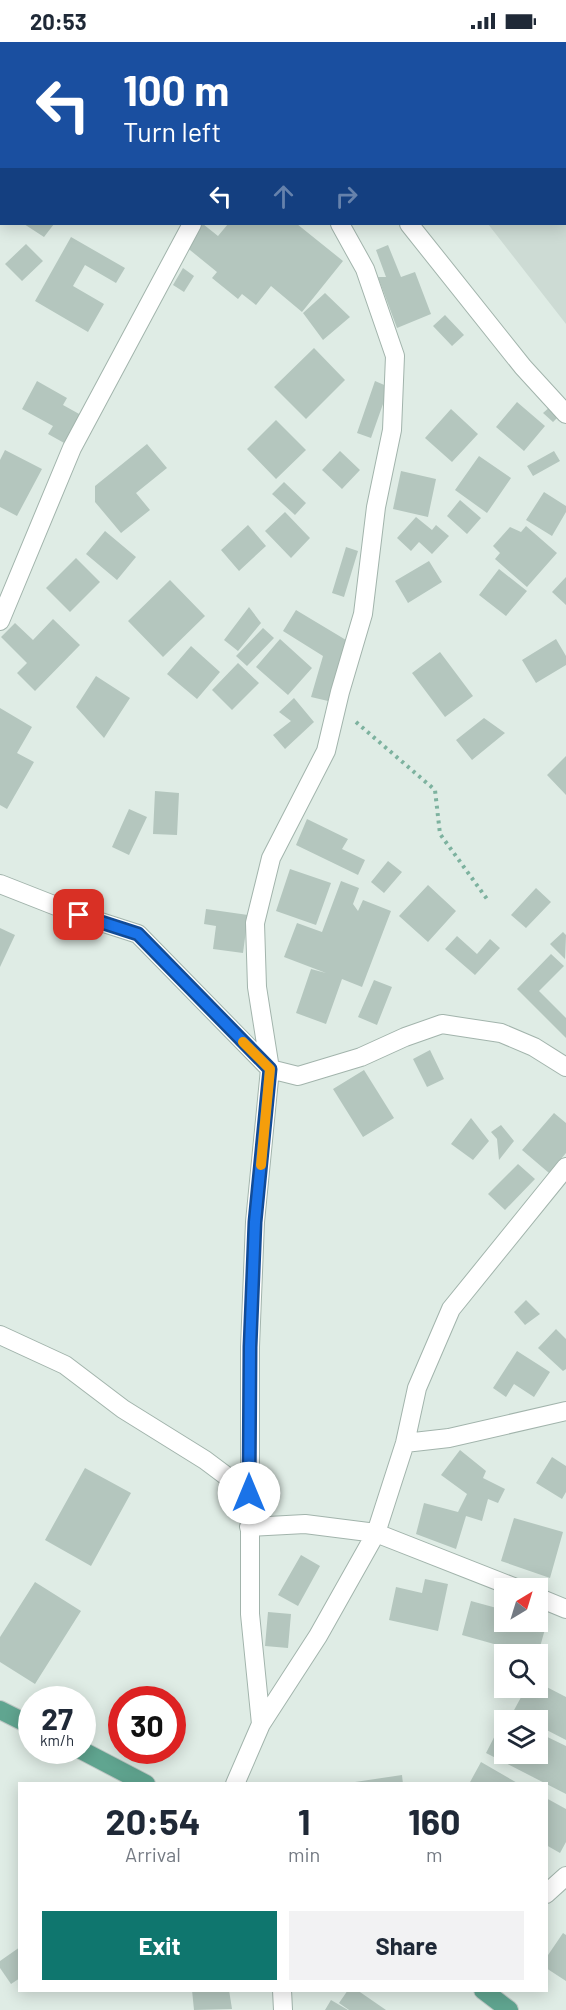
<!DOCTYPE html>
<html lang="en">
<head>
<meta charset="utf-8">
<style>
  body { margin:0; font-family:Barlow,sans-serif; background:#f2f2f3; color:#1f2937; height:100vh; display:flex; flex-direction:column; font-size:22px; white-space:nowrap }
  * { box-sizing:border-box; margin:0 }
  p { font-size:20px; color:#747a83 }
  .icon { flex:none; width:33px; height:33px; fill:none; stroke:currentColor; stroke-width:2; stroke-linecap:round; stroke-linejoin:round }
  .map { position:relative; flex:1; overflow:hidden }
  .side { position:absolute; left:18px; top:1740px; width:530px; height:210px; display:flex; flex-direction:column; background:#fff; border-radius:0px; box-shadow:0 3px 15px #0003 }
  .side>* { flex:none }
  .hud { position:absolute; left:0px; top:0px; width:567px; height:183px; box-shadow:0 3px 15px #0003; background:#1a4fa0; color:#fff; overflow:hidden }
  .needle { width:39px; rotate:38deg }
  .buttons { position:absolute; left:494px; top:1536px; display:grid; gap:12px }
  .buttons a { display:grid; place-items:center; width:54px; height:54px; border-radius:0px; background:#fff; box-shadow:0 3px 15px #0003; font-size:30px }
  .speed { position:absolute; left:18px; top:1644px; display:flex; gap:12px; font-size:30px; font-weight:700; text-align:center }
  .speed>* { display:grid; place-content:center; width:78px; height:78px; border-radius:50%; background:#fff; box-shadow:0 3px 15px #0003; line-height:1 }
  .speed small { font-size:15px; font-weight:400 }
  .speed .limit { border:9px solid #d22; background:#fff; color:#111 }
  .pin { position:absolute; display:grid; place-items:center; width:51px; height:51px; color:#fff; margin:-26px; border-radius:12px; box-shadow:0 3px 9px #0006 }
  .me { position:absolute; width:66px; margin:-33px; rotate:0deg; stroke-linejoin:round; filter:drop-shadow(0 0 4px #0008) }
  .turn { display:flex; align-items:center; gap:21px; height:126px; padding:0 24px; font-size:27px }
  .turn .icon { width:78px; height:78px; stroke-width:2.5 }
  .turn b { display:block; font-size:42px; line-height:51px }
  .lanes { display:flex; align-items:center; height:57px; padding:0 24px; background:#0003; justify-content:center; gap:30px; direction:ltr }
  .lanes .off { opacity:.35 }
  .eta { display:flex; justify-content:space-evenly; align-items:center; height:102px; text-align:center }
  .eta b { font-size:36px; font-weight:700; line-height:42px }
  .action { display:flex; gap:12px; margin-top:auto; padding:12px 24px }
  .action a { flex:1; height:69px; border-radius:0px; background:#0f766e; color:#fff; font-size:24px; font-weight:700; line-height:69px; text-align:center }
  .action a+a { background:#f2f2f3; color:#1f2937 }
  .status { display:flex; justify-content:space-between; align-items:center; height:42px; padding:0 30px; background:#fff; direction:ltr }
  .status svg { height:16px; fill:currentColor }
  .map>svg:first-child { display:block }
  .built { fill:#cddbd4 }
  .building { fill:#b4c6be }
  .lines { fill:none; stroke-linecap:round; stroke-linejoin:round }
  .minor-casing { stroke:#a2b4ac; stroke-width:20 }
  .primary-casing { stroke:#c0c9c6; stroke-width:20 }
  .path { stroke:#7db29f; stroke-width:4; stroke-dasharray:3 4.5; stroke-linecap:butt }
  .minor { stroke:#fff; stroke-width:18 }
  .primary { stroke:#60a590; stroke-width:18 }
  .route-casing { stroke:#114b97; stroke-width:15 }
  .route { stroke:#1a73e8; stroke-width:10 }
  .slow { stroke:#f59e0b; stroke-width:10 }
</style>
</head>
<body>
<div class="status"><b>20:53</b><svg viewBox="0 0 49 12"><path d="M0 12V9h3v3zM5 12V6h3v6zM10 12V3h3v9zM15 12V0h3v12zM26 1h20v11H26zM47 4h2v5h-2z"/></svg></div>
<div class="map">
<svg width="566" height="1968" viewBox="0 0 566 1968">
  <rect width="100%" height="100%" fill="#dfece5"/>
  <path class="built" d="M348,0H566V282L488,182H566V2Z"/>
  <path class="building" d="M24,182H54L44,195Z
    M203,182L218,194L228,182H297L343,219L302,270L271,244L256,263L242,252L238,257L212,236L217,230L185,204Z
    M71,195L125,226L116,241L85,223L73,244L104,262L88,290L35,259Z
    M26,202L43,219L22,239L5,222Z
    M388,203L401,235L415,230L431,272L397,286L378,235H386L376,208Z
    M183,226L194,234L184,250L173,243Z
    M325,251L350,275L323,298L303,271Z
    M445,273L464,293L452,304L433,284Z
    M314,306L345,338L306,377L274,345Z
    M37,339L67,356L63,363L81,373L66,402L48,392L53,384L22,367Z
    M375,339L389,345L371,396L357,391Z
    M517,360L545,384L524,409L496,385Z
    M551,364L560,373L553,380L543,371Z
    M451,367L478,392L452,420L425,396Z
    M276,378L306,408L276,437L247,407Z
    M147,402L167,426L136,451L150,468L121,491L95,460V444Z
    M5,408L42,427L17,474L0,465V418Z
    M340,409L360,428L342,447L322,428Z
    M554,409L560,419L533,434L527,424Z
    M479,414L511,436L487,471L455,448Z
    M401,429L436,437L428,475L393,467Z
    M284,440L306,461L295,473L272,452Z
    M544,450L566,464V470L552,494L526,478Z
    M460,458L481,476L467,492L447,474Z
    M285,470L310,496L291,516L265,489Z
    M416,475L432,488L436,483L449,494L432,512L419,500L411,509L397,496Z
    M248,483L266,504L239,529L221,508Z
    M526,484L557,511L527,545L495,517L500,511L493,504L510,485L521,490Z
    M105,489L136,515L117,538L86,512Z
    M346,505L358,509L344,555L332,551Z
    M76,516L100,540L70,570L46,546Z
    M429,519L442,540L408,561L395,539Z
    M499,527L527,549L506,574L479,553Z
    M566,535V563L552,550Z
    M170,538L205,574L163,615L128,579Z
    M249,565L261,581L238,609L224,598Z
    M296,568L346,598L328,659L311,655L323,614L283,589Z
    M53,577L80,603L35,649L17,631L27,621L1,595L15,581L33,598Z
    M263,586L274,596L247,624L236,614Z
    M280,597L312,626L288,653L256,625Z
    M556,597L566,614V623L536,641L522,618Z
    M191,604L220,630L197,657L167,632Z
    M440,610L473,654L445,675L412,631Z
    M238,621L259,641L232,668L212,648Z
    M96,634L130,656L104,696L76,665Z
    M294,656L314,680L285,707L273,693L291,679L279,670Z
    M0,666L32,685L17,711L34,720L7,767L0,763Z
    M484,676L505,691L472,718L456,698Z
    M566,714V753L547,733Z
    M155,749L179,751L177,793L153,792Z
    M129,767L147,775L129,813L112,805Z
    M307,777L348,797L342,807L365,818L358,833L296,803Z
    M388,819L402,830L384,851L371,840Z
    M290,827L331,841L316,883L276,869Z
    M341,839L359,846L353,862L358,869L363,858L391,869L362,945L342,937L326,982L296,971L311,927L326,931L284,915L297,881L322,890Z
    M428,843L456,869L428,900L399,874Z
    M536,846L551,860L526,886L511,873Z
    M206,867L248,873L243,911L213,907L216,884L204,882Z
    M0,886L15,893L0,925Z
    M563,890L566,893L565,917L550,902Z
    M457,894L477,912L490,897L500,906L475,933L445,907Z
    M551,912L564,924L539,949L566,976V996L517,947Z
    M374,938L392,945L377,983L358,975Z
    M430,1008L444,1037L427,1045L413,1017Z
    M364,1028L394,1076L363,1095L333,1047Z
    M554,1071L566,1081V1111L549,1131L522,1108Z
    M471,1076L489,1099L473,1118L451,1102Z
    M501,1083L514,1099L499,1118L497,1097L491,1090Z
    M518,1122L535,1137L505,1168L488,1152Z
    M526,1258L540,1272L525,1283L514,1270Z
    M556,1287L566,1297V1327L563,1329L538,1306Z
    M517,1309L550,1330L534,1355L514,1342L506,1355L493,1346Z
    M460,1408L486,1429L483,1436L505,1447L498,1461L488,1457L482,1479L466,1474L456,1507L416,1492L424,1461L458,1470L467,1452L441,1433Z
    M552,1415L566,1424V1450L562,1457L536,1441Z
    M85,1426L131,1451L91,1524L45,1498Z
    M514,1476L563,1490L550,1536L501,1519Z
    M301,1513L320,1524L298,1564L278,1553Z
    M425,1537L448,1542L438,1589L389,1578L396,1545L422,1551Z
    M35,1540L81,1569L35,1642L0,1620V1595Z
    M471,1559L504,1568V1580H537V1577L547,1580L538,1612H530L462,1593Z
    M268,1570L291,1572L288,1606L265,1604Z
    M537,1640L566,1655V1698L537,1683V1678H529L513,1670L526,1646H537Z
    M505,1674L515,1678H504V1712H537V1690L566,1704V1752L486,1711Z
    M481,1720L519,1742H469Z
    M402,1733L403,1742H355V1740Z
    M546,1756L566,1767V1800L560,1811L546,1803Z
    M563,1891L566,1893V1939L546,1926V1916Z
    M20,1905V1936L11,1942L0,1926V1919Z
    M192,1948H229L232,1967L194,1968Z
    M348,1948H357L386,1968H349L339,1961Z
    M331,1958L348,1968H325Z"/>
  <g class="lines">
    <defs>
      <path id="minor" d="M51,2L53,0
        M244,2V0
        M0,38L2,37
        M0,51H2
        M409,182L523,325L566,372
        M0,579L72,406L192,182
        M0,842L79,873L138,892L270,1027L298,1034L361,1015L405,995L442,982L501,991L534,1005L566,1025
        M0,1293L65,1323L123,1367L205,1418L249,1451
        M405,1401L449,1396L566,1369
        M249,1485L305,1482L376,1491L516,1546
        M537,1555L566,1567
        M261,1682L250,1572V1305L255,1180L270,1027L257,945L255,881L271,816L326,709L340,650L363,572L376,465L392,388L395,314L365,227L340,182
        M235,1742L261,1682L318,1594L376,1491L405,1401L417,1346L451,1267L566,1125
        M546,1852L566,1834
        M282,1948L283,1968"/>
      <path id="primary" d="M0,1668L32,1684
        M81,1708L146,1742
        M483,1948L509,1968"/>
    </defs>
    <use href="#minor" class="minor-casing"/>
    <use href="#primary" class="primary-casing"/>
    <path class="path" d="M356,680L435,748L440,792L487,857"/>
    <use href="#minor" class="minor"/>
    <use href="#primary" class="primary"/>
  </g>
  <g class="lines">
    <defs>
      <path id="route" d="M79,873L138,892L270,1027L255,1180L250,1305L249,1451"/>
    </defs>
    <use href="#route" class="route-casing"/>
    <use href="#route" class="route"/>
    <path class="slow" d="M243,1000L270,1027L261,1123"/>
  </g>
</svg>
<div class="buttons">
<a><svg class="needle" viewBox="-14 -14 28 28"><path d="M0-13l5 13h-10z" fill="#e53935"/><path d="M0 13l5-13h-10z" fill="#747a83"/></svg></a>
<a><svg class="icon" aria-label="search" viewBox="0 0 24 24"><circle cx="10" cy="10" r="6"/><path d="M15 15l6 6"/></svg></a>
<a><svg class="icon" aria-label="layers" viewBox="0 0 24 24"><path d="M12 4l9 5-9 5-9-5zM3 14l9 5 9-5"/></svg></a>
</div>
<div class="speed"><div>27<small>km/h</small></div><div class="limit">30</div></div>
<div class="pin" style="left:79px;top:873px;background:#d93025"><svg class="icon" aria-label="arrive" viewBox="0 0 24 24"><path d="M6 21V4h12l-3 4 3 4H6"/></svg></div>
<svg class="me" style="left:249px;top:1451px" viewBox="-20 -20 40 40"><circle r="19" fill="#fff"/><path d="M0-13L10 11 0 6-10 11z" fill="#1a73e8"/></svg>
<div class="hud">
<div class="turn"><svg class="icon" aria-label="left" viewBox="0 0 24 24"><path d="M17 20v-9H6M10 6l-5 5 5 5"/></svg><div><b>100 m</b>Turn left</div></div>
<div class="lanes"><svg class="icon" aria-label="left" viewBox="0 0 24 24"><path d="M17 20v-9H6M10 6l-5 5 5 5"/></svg><svg class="icon off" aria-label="ahead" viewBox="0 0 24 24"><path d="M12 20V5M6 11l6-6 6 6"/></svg><svg class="icon off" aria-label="right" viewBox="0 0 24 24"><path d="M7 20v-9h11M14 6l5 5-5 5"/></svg></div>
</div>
<section class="side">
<div class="eta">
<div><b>20:54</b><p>Arrival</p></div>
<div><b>1</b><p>min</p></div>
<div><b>160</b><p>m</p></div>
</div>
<div class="action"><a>Exit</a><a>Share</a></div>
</section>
</div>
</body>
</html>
